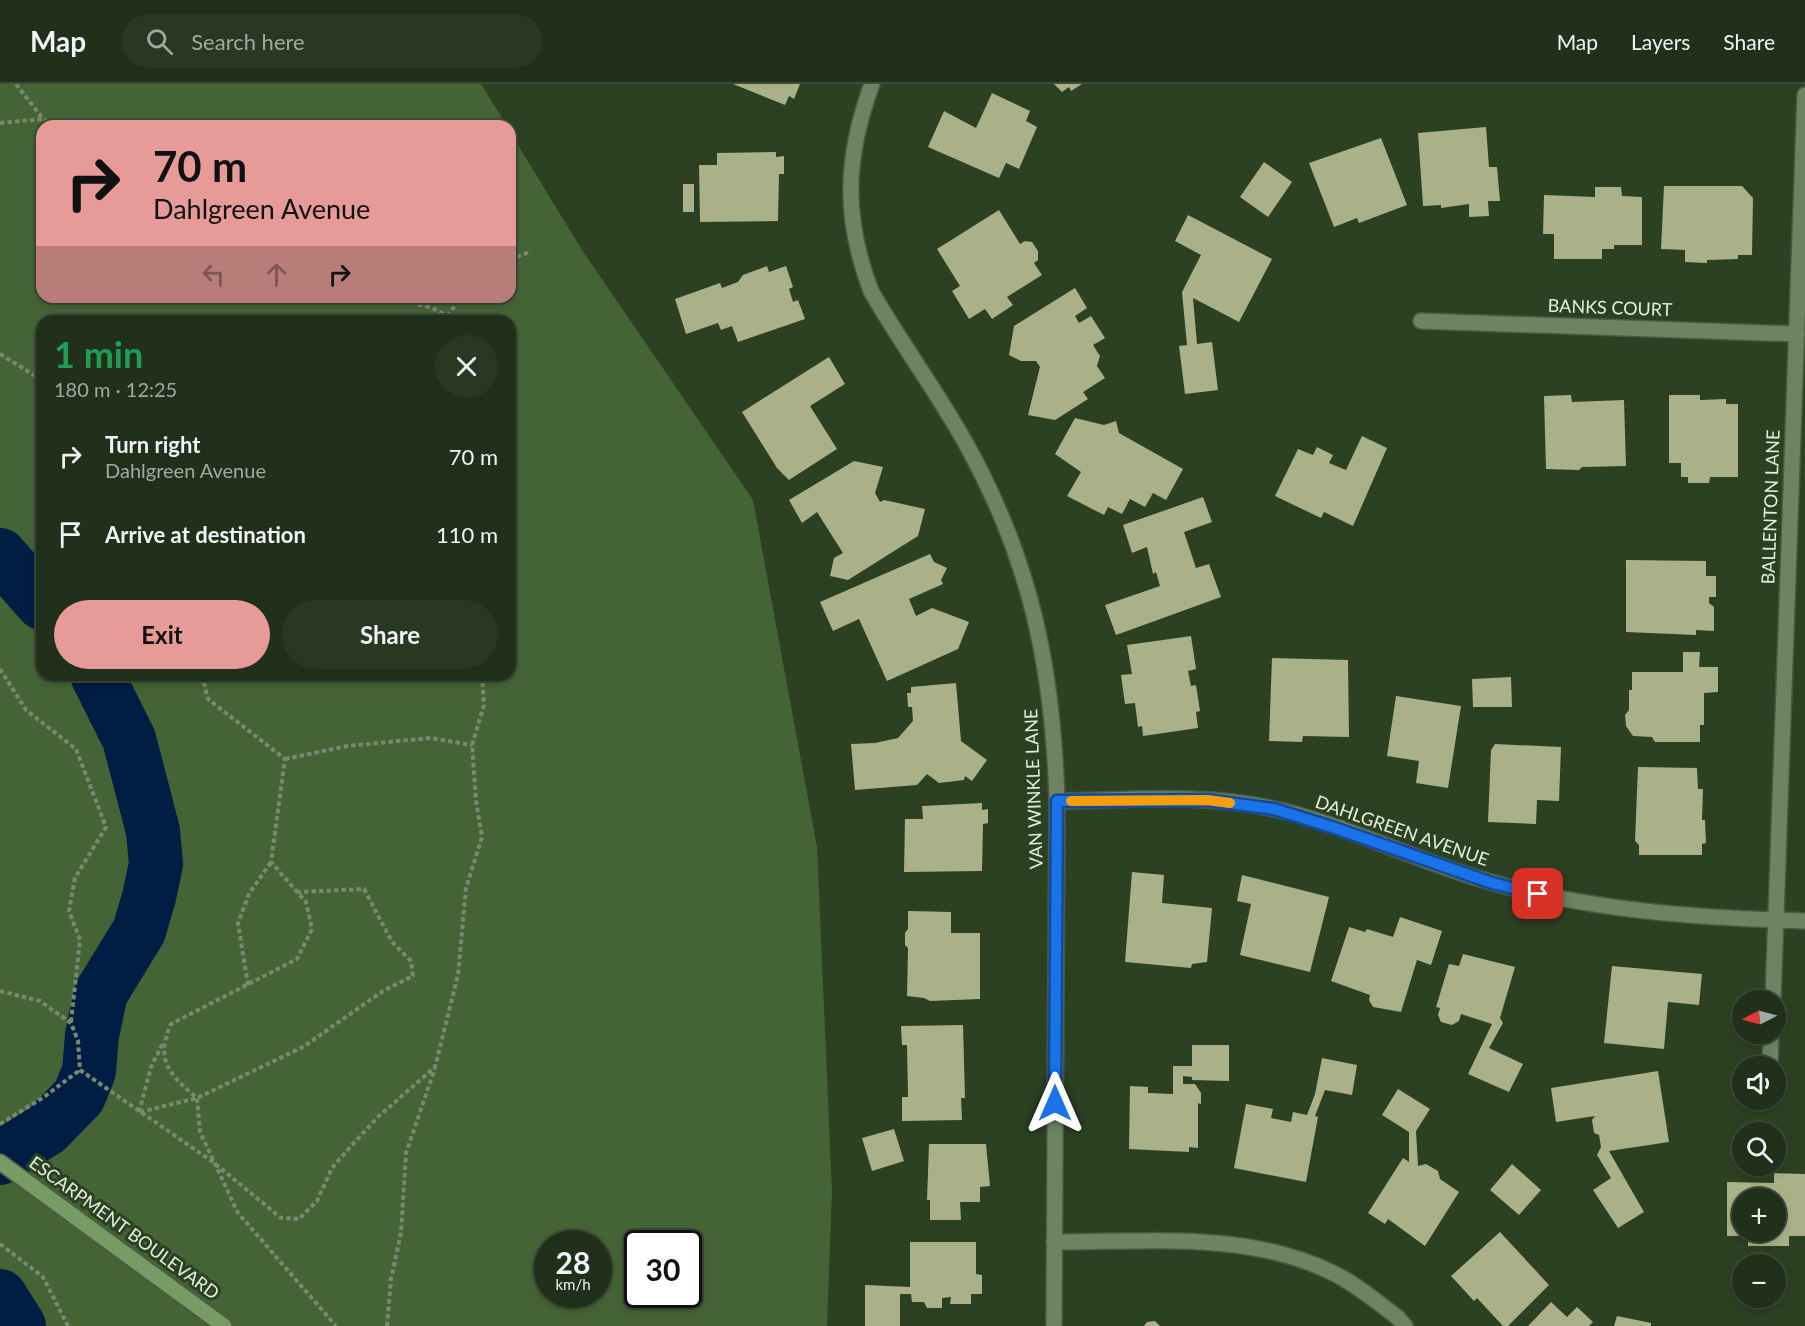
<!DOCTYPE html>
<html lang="en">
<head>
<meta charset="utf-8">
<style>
  body { margin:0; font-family:Lato,sans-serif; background:#293823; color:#f1f3f6; height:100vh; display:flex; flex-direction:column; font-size:22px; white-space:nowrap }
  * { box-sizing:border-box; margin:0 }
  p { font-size:20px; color:#a2a9a2 }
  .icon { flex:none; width:33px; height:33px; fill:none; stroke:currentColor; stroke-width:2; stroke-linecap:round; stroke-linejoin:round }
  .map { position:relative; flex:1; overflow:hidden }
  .side { position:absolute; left:36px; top:231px; width:480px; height:366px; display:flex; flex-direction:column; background:#21301a; border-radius:18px; box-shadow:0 3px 9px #0003,0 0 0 2px #3e4b39 }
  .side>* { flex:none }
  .guide { position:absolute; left:36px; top:36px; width:480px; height:183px; border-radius:18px; box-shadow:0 3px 9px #0003,0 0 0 2px #3e4b39; background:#e69b98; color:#111; overflow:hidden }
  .needle { width:39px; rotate:264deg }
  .controls { position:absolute; left:1732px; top:906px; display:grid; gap:12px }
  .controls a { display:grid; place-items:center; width:54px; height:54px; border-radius:50%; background:#21301a; box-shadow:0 3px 9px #0003,0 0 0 2px #3e4b39; font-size:30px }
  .speed { position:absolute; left:534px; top:1146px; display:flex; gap:12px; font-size:30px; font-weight:700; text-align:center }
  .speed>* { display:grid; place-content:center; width:78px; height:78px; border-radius:50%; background:#21301a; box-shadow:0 3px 9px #0003,0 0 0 2px #3e4b39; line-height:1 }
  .speed small { font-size:15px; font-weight:400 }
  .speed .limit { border:3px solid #111; border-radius:9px; background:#fff; color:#111 }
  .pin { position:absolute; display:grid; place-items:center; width:51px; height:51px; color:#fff; margin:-26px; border-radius:12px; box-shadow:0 3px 9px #0006 }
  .me { position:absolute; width:66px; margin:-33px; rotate:0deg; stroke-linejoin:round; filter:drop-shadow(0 0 4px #0008) }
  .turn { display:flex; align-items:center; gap:21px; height:126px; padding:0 18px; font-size:27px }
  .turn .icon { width:78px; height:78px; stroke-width:2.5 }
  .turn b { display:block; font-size:42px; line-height:51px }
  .lanes { display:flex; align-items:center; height:57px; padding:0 18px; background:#0003; justify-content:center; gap:30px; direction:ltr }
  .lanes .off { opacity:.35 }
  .round { display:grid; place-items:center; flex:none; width:63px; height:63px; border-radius:32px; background:#293823 }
  .summary { display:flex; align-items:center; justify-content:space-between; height:102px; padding:0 18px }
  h1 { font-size:36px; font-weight:700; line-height:45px; color:#1e9e55 }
  .button { display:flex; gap:12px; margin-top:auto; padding:12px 18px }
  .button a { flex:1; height:69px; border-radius:36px; background:#e69b98; color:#111; font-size:24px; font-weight:700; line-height:69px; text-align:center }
  .button a+a { background:#293823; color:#f1f3f6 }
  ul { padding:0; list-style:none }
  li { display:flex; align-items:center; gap:18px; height:78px; padding:0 18px }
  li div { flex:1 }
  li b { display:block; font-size:22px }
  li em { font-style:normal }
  header { display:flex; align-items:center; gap:36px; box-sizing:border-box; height:84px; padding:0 30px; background:#21301a; border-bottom:2px solid #3e4b39 }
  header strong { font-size:28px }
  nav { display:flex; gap:33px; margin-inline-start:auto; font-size:21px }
  .search { width:420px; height:54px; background:#293823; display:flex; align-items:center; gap:15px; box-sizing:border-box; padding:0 21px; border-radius:33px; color:#a2a9a2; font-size:22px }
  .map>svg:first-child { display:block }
  .green { fill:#456436; fill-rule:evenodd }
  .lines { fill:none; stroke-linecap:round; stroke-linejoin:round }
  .river { stroke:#001d43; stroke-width:54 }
  .building { fill:#aab189; fill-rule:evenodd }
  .street-casing { stroke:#495a40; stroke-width:18 }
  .secondary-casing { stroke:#495a40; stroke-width:18 }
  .path { stroke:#78896f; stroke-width:4; stroke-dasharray:4.5 3; stroke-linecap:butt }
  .street { stroke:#6d8462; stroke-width:15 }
  .secondary { stroke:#779b65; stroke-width:15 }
  .route-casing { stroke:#114b97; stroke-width:15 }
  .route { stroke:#1a73e8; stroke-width:10 }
  .slow { stroke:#f59e0b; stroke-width:10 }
  .labels { text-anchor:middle; stroke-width:6; stroke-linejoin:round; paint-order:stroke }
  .street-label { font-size:18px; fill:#e2efdc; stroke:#2c4022 }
</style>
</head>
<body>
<header>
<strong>Map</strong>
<div class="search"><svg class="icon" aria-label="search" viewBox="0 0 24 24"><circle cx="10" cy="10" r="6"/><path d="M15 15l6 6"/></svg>Search here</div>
<nav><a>Map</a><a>Layers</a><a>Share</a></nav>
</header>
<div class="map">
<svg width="1805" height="1242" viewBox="0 0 1805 1242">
  <rect width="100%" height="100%" fill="#2c4022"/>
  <path class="green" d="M0,0H481L507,42H42V213H510V48L582,166L753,416L817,763L832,1107L827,1242H0ZM42,237H510V591H42ZM548,1160H598V1210H548ZM638,1160H688V1210H638Z"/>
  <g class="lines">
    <path class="river" d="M0,471L42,519
      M0,1074L47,1045L79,1012L89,987L92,951L101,909L139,847L149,813L156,780L153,747L129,655L97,591
      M0,1212L19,1242"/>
  </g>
  <path class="building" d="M733,0H800L794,15L789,12L785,21Z
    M1054,0H1082L1071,7L1069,3L1062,8Z
    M992,9L1030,27L1026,37L1037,43L1019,85L1006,79L999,94L928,63L944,27L976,44Z
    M1486,43L1489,83H1497L1500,117H1488L1489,132L1469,133V120L1441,124V121L1423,122L1418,49Z
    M1381,54L1407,121L1359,139L1357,134L1334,143L1309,79Z
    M776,68V73L784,72V90H779L778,137L700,138L699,81H717V69Z
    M1264,78L1292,98L1268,133L1240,113Z
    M683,100H694V128H683Z
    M1664,102H1742L1753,114L1752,171H1738V175L1707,176V179L1685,178V166L1661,165Z
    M1595,103H1621L1622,112L1642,113V161H1614V165H1602V175H1554V150H1543L1544,111L1595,113Z
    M999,126L1020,160L1025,157L1032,158L1038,167V176L1034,179L1042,191L1007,213L1013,221L992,235L985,225L969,235L952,207L960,202L937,165Z
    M1188,131L1272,175L1239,238L1193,214L1197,260L1212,258L1218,306L1185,310L1179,262L1187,261L1182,208L1201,171L1175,157Z
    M767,182L769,188L786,182L793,203L789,205L793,218L798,216L805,235L738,258L732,242L721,246L718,239L686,250L675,215L720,199L722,204L738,198L743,191Z
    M1075,204L1087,224L1075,232L1079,239L1091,232L1105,254L1093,261L1100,272L1097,282L1105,294L1083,308L1088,315L1055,336L1028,331L1040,283L1036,277H1021L1009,271L1014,242Z
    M829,273L845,300L810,322L837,365L789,396L777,384L742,328Z
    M1571,311L1572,318L1624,316L1626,382L1582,383L1579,386L1546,385L1544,312Z
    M1669,311H1700V316L1726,315V320H1738V393H1710L1709,399H1688V393H1681V379H1669Z
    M1075,334L1104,341L1116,337L1119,349L1183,385L1166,416L1153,409L1145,423L1130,415L1122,430L1108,423L1104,431L1067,412L1081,388L1055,370Z
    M1362,352L1387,364L1353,442L1324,428L1321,434L1275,412L1298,365L1313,371L1317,363L1333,371L1329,379L1346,386Z
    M854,377L883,383L875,409L880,418L884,416L925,425L918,452L848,496L830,492L834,474L843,469L817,428L802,439L789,416Z
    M1203,413L1212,438L1184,448L1196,484L1209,480L1221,513L1116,551L1105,521L1160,502L1156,488L1153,490L1147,463L1132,469L1123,441Z
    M930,470L934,478L947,484L941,496L943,500L909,515L916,532L932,524L969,538L958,565L887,597L859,535L833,547L820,518Z
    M1626,476L1706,477V492H1716V513H1709V519L1714,523V547L1696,546V551L1626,548Z
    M1191,552L1196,585L1188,587L1191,602L1196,601L1200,627L1196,628L1198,644L1143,652L1142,642L1138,643L1135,619L1125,620L1121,591L1132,590L1127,561Z
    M1683,568H1700L1699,583H1718V608L1704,609V641H1700V658H1655L1652,653L1633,652L1626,642L1625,631L1629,626V606H1632V588H1683Z
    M1272,574L1348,576L1349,653L1303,652L1302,658L1269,657Z
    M1511,593L1512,623H1473L1472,595Z
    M956,599L961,657L987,676L972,697L965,692L964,696L939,699L927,690L917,701L855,706L851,660L875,659L898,654L913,637L912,623H908L907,609H911V603Z
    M1396,612L1461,622L1448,704L1416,699L1419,677L1387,672Z
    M1495,660L1561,663L1559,717L1537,716L1536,740L1488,738L1491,666Z
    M1638,683L1697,684L1698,705H1703L1702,736H1705L1706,759L1702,760V771H1639V761L1635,757Z
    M982,719V726L988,725V739L983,740L982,787L904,788L905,735H923L922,722Z
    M1132,788L1164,791L1162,819L1212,824L1207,878L1192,880L1191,884L1125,878Z
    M1242,791L1329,813L1310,888L1240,871L1251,820L1237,817Z
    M908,827L951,828V849H980V915L930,917L924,914L907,912L908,864L905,861V849L908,845Z
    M1400,833L1442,847L1431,881L1417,876L1401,928L1373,923L1369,916L1370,911L1331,897L1349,843L1365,848L1367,845L1393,853Z
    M1463,870L1515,883L1500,934L1503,939L1489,964L1523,980L1509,1008L1468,990L1492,940L1461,930L1459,937L1452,941L1441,938L1438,931L1440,924L1436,923L1449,880L1459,882Z
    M1612,882L1702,890L1699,921L1668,918L1664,965L1604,959Z
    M963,941L965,1014H961L962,1036L902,1037V1013H908L907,961H902L901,942Z
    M1192,961H1229V997L1192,996V993L1183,992V1000H1195L1201,1009V1020L1198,1019V1064L1189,1063V1068L1129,1065L1130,1002L1148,1003V1009L1173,1010V982H1192Z
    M1322,974L1357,981L1352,1011L1325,1006L1315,1032L1318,1033L1306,1098L1234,1084L1246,1020L1273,1025L1271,1034L1291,1038L1293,1028L1307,1031L1315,1010Z
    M1658,987L1669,1058L1609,1067L1644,1128L1618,1144L1593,1106L1611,1094L1597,1071L1601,1063L1599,1051L1594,1049L1592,1036L1595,1032L1556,1038L1551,1004Z
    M1398,1005L1430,1025L1416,1047L1418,1082L1426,1080L1438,1087L1440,1095L1459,1108L1425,1162L1388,1135L1385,1140L1368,1129L1403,1074L1409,1078V1048L1382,1031Z
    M894,1045L904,1077L872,1087L862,1054Z
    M929,1060H986L990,1102L980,1103V1118H960L961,1136H930V1116H927Z
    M1512,1080L1541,1106L1519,1131L1490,1106Z
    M1774,1089L1805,1090V1152H1789V1162H1748V1152H1727V1098L1774,1099ZM1743,1114H1776V1148H1743Z
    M1500,1148L1549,1201L1508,1242H1503L1477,1214L1474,1217L1451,1192Z
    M910,1158H976V1190L982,1191V1210H971V1220H950L951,1213L942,1214V1224H927L924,1218H912L911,1210H900V1242H865V1201L910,1203Z
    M1551,1218L1567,1233L1577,1223L1593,1238L1589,1242H1528Z
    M1617,1232L1651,1239V1242H1614Z
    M1155,1237L1160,1242H1144L1147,1238Z"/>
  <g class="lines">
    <defs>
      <path id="street" d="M872,0C845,74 843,133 871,207C900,258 936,306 965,358C1031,476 1053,584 1057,717L1054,1242
        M1421,237L1797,250
        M1057,717C1128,716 1204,709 1275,725C1350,742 1420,779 1494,799C1596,827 1700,834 1805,837
        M1773,916L1805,11
        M1770,982L1771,950
        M1054,1158C1146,1158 1249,1147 1333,1189C1356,1200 1377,1218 1397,1233L1405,1242"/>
      <path id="secondary" d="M0,1078L224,1242"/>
    </defs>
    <use href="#street" class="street-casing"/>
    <use href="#secondary" class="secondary-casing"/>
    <path class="path" d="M16,0L43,35L54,42
      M0,39L42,35
      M510,176L531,167
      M389,213C406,220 440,220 450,237
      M447,232L462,213
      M0,270L42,296
      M0,585L26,626L76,665L106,743L75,794L69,827L80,856L71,938
      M202,591L208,615L285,675L271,778L306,818L312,845L297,875L171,940C155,977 169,990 197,1014L200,1048L238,1129L336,1242
      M285,675L347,662L430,654L472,661
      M248,901L238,839L249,810L271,778
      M0,907L40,917L71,939L78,957L80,986L213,1078L281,1134L299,1135L317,1117L332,1084L351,1062L379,1032L435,983L458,891L466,804L482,753L476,717L472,661L484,621L482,591
      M139,1028L151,983L163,959
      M140,1028L197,1014L303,963L383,907L413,892L411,877L392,858L364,805L297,808
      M0,1040L44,1013L80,986
      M0,1160L43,1193L68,1242
      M387,1242L391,1195L401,1149L406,1069L435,984"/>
    <use href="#street" class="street"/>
    <use href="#secondary" class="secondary"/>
  </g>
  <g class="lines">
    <defs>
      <path id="route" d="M1055,1019L1057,717L1207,716L1274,725L1335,744L1492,799L1538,810"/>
    </defs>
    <use href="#route" class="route-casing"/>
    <use href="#route" class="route"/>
    <path class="slow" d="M1071,717L1207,716L1230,719"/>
  </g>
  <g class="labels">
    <g class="street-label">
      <text transform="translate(1610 224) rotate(2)" y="6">BANKS COURT</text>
      <text transform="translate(1771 423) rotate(-88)" y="6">BALLENTON LANE</text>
      <text transform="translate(1034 705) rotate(-92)" y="6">VAN WINKLE LANE</text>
      <text transform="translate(1402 747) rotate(19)" y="6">DAHLGREEN AVENUE</text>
      <text transform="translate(124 1144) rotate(36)" y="6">ESCARPMENT BOULEVARD</text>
    </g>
  </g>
</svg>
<div class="controls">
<a><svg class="needle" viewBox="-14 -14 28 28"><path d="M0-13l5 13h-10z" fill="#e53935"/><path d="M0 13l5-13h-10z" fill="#a2a9a2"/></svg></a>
<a><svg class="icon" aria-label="sound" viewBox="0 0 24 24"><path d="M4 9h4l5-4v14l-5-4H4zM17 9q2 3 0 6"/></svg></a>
<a><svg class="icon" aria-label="search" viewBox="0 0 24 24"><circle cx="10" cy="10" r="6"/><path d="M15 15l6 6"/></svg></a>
<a>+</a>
<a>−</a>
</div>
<div class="speed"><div>28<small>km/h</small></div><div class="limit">30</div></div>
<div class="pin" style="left:1538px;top:810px;background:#d93025"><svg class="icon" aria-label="arrive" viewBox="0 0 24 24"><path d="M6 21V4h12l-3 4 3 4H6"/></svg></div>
<svg class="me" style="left:1055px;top:1019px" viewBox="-20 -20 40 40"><path d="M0-17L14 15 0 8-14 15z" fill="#1a73e8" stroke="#fff" stroke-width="4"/></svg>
<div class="guide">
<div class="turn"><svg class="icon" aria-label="right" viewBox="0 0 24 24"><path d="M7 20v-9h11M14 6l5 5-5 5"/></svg><div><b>70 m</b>Dahlgreen Avenue</div></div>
<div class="lanes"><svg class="icon off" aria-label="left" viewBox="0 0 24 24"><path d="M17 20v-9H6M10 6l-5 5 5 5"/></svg><svg class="icon off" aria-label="ahead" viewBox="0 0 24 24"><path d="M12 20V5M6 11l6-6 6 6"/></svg><svg class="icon" aria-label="right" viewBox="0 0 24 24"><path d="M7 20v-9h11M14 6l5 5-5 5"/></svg></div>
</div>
<section class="side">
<div class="summary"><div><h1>1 min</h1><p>180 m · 12:25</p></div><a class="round"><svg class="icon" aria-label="close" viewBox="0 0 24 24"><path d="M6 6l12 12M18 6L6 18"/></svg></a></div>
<ul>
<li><svg class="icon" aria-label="right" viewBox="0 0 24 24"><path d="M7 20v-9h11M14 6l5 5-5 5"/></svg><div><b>Turn right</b><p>Dahlgreen Avenue</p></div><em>70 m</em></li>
<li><svg class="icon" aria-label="arrive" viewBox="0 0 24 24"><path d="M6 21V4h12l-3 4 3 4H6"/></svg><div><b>Arrive at destination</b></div><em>110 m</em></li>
</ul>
<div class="button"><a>Exit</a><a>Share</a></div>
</section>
</div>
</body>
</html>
